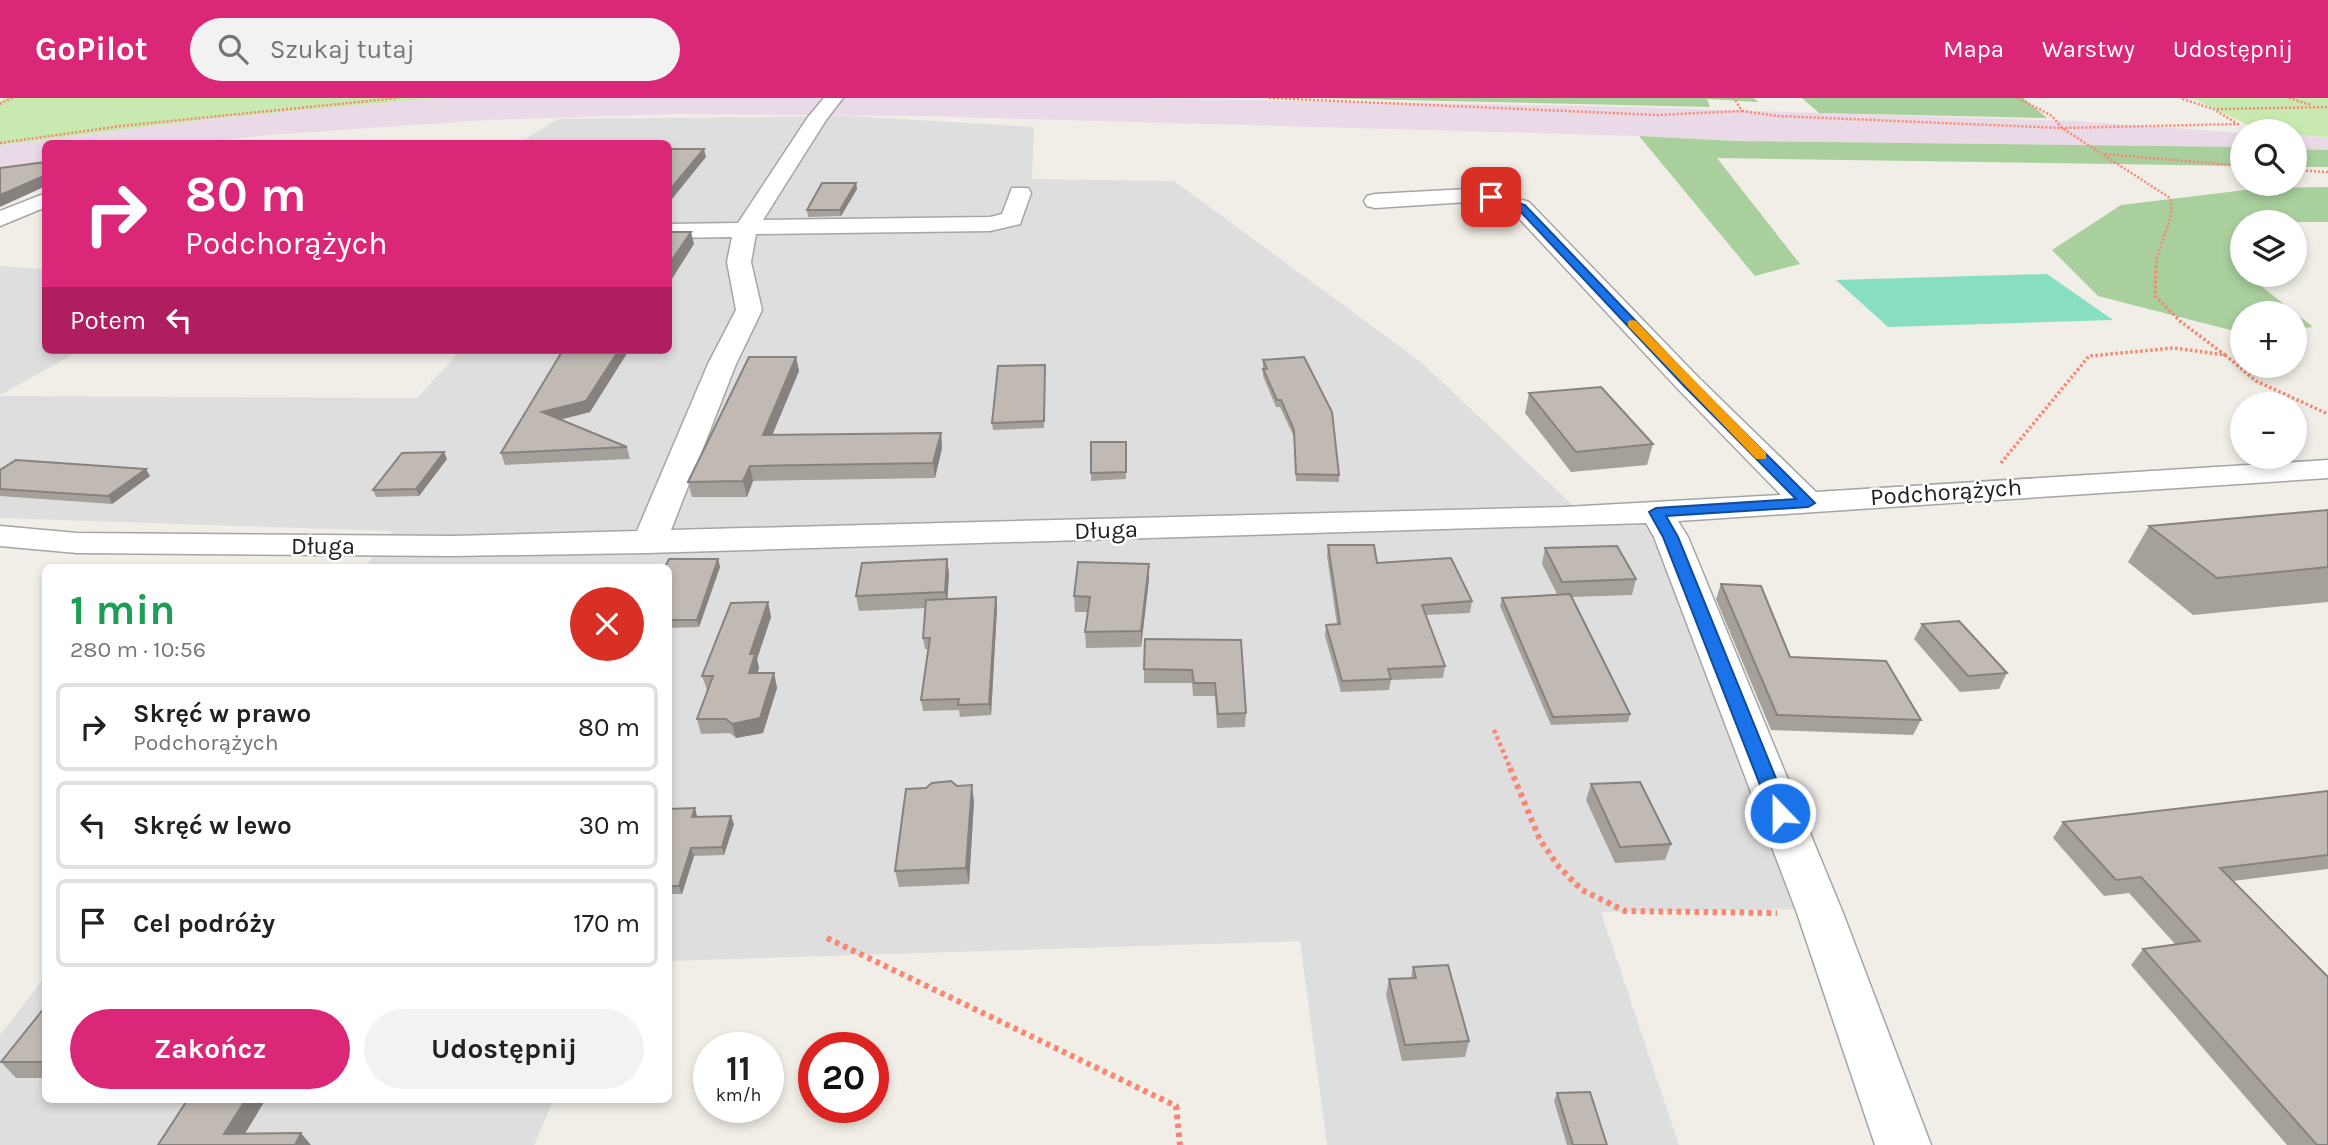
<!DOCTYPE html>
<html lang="pl">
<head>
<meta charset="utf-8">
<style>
  body { margin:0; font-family:Karla,sans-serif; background:#f2f2f2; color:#202124; height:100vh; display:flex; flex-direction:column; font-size:26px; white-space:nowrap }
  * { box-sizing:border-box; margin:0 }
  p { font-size:23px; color:#757577 }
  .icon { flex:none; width:38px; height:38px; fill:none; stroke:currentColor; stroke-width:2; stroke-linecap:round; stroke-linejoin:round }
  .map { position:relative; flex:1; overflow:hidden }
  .panel { position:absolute; left:42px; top:466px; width:630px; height:539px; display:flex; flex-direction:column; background:#fff; border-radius:10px; box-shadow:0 4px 10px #0003 }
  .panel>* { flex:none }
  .top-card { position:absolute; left:42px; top:42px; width:630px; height:214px; border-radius:10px; box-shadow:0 4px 10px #0003; background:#db2777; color:#fff; overflow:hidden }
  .buttons { position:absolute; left:2230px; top:21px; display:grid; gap:14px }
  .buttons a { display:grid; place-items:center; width:77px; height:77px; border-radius:50%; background:#fff; box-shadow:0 4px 10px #0003; font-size:35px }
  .speed { position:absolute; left:693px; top:934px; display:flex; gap:14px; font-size:35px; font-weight:700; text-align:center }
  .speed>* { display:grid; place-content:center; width:91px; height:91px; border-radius:50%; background:#fff; box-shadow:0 4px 10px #0003; line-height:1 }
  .speed small { font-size:18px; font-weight:400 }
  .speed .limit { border:10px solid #d22; background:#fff; color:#111 }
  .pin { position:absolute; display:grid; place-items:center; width:60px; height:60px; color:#fff; margin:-30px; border-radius:14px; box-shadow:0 4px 10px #0006 }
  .me { position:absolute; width:77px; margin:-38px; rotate:338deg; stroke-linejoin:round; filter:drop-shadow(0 0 5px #0008) }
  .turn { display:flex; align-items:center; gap:24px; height:147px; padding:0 28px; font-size:32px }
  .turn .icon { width:91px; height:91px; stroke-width:2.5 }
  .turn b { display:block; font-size:49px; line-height:60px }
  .then { display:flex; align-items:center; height:66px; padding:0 28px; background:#0003; gap:14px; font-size:26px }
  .round { display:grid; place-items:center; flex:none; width:74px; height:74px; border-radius:37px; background:#f2f2f2 }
  .head { display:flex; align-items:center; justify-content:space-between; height:119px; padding:0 28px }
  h1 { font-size:42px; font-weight:700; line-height:52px; color:#1e9e55 }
  .action { display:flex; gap:14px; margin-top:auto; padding:14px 28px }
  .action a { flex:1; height:80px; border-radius:42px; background:#db2777; color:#fff; font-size:28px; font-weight:700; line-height:80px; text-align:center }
  .action a+a { background:#f2f2f2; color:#202124 }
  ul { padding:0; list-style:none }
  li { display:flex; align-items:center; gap:21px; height:88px; margin:0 14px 10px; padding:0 14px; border:4px solid #e0e0e0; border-radius:10px }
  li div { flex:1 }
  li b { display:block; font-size:26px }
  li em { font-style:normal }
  header { display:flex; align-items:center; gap:42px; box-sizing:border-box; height:98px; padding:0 35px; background:#db2777; color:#fff }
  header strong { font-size:33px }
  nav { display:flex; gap:38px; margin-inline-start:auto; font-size:24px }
  .search { width:490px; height:63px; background:#f2f2f2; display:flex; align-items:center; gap:18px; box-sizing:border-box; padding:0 24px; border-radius:38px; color:#757577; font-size:26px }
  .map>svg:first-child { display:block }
  .residential { fill:#dfdede }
  .industrial { fill:#ead9e6 }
  .grass { fill:#c8e9af }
  .forest { fill:#a9cf9d }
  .pitch { fill:#87dec1 }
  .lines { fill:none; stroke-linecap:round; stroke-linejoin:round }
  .minor-casing { stroke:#a5a5a5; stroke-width:3 }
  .path-far3 { stroke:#f78772; stroke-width:2.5; stroke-dasharray:2 2; stroke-linecap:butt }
  .path-far2 { stroke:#f78772; stroke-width:3.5; stroke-dasharray:2.5 2.5; stroke-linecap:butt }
  .path-far1 { stroke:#f78772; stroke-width:4.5; stroke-dasharray:3.5 3.5; stroke-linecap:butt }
  .path { stroke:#f78772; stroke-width:6; stroke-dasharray:4.5 4.5; stroke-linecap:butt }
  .minor { fill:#fff; fill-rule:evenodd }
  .wall { fill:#a6a09b }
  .shaded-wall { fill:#87827e }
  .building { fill:#c1bab4; stroke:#87827e; stroke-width:2 }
  .route { fill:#1a73e8; stroke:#114b97; stroke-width:2 }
  .slow { fill:#f59e0b }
  .labels { text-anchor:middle; stroke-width:5; stroke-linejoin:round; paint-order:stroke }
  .street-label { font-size:24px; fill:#212121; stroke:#fff }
</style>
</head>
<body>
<header>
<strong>GoPilot</strong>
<div class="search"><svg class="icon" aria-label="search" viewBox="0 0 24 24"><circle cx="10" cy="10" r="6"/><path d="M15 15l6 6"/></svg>Szukaj tutaj</div>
<nav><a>Mapa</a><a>Warstwy</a><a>Udostępnij</a></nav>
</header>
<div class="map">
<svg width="2328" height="1047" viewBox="0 0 2328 1047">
  <rect width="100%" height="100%" fill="#f1eee7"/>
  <path class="residential" d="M849,18L1034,29L1032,81L1174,83L1421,264L1582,416L1645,414L1811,811L1601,814L1679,1047H1327L1300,843L669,863L668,469H365L392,433L0,420V298L417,300L461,252H668V46L519,45L558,21Z
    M0,168L45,171L46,252H81L0,297Z
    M45,879L46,1001H554L534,1047H0V937Z"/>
  <path class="industrial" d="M437,0H1139L1630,9L2074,23L2242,35V49L1734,43L1639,38L921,18L678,16L486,22L268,37L191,45L46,46L45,63L0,69V47L216,20Z
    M2294,38L2328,39V52L2294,51Z"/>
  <path class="grass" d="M6,0H437L216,20L0,47V3Z
    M2192,0H2328V39L2294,37V33H2260Z"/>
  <path class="forest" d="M1314,0H1754L1758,4L1707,1L1710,9Z
    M1802,0H2023L2047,20L1819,15Z
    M1639,38L1734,43L2242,49V68L1717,60L1800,166L1755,178Z
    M2294,51L2328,52V69H2294Z
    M2328,89V124H2242V145L2233,150L2242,169V177H2247L2313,229L2294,231V215H2242V235L2098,198L2052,152L2121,107L2262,90Z"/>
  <path class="pitch" d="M2047,176L2113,222L1888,229L1836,182Z"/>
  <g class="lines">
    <defs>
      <path id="minor" d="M824,0H843L826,22L763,122L990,119L1002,116L1012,90H1028L1031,95L1020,126L990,133L756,136L751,164L762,212L736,266L671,432L1565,409L1781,397L1678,291L1513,114L1468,104L1375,110L1367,108L1364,103L1367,98L1375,96L1468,91L1504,96L1529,104L1698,279L1816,394L2328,362V380L1678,423L1688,439L1843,815L1931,1047H1875L1797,815L1654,439L1646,425L647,455L453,458L77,455L0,448V428L77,435L453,438L637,433L708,266L736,212L727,164L732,139L668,140V126L738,125L808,19Z
        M46,95V109L0,128V113Z"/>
    </defs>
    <use href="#minor" class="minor-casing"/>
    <path class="path-far3" d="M1269,0L1657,17L1742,13L1734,0
      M2018,0L2052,18L2062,30L2170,100C2176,123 2158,144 2156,167
      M2289,0L2311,7
      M0,6L12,0
      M2217,11L2328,9
      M1742,13L1778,18L2062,30L2238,26L2213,11L2180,0
      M0,45L121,28L398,0
      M2105,56L2242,68
      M2294,72L2328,74"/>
    <path class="path-far2" d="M2225,257L2256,283L2328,316
      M2001,365L2089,258L2174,250L2225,257L2180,223L2155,198L2156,165"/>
    <path class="path-far1" d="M1494,632L1511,672"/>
    <path class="path" d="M1510,670L1540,742L1559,769L1582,792L1625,813L1777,815
      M827,840L1176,1008L1180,1047"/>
    <use href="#minor" class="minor"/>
  </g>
  <path class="wall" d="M856,85L857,91L841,118L808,119L807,112Z
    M563,252H629L590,314L560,322L627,349L630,361L505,367L501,355Z
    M796,259L799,273L772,337L941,335L942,350L935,380L753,383L747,399H692L688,384Z
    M1263,262L1339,377V384L1296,383L1294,339L1280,309H1276L1263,278Z
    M1045,274L1044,330L993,332L992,325Z
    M1529,295L1653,346L1647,367L1571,374L1525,315Z
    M1091,344H1126V381L1091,383Z
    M447,361L419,398L376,399L373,392Z
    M0,372L150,378L112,406L0,398Z
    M2328,412V504L2193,517L2128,464L2149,428Z
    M1328,447L1377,465L1472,503L1470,515L1426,517L1445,568L1443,580L1391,582L1389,592L1341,594L1325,538L1326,527H1337L1327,458Z
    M1545,450L1636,481L1632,497L1572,499L1630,616L1628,624L1551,627L1500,508L1502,500L1557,496L1542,466Z
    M718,461L720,469L699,529L668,530V469Z
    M947,461L949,476L947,501L996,499L997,510L991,617L960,619L959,612L923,613L921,602L928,551H925L923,540L925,510L859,513L856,498Z
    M1149,466V481L1141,549L1086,550L1085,534L1088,514H1075L1074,498Z
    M1721,486L1790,559L1921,622L1913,637L1771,632L1716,501Z
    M768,504L771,519L757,561L759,570L757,575H774L777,590L763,635L736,640L730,635L701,636L697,621L707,592L702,578Z
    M1922,526L2007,575L1999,591L1960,594L1914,541Z
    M1241,542L1246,615L1245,629L1217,630L1215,598H1193L1192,585H1144V571Z
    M1591,686L1671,746L1665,762L1615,765L1586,702Z
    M2328,693V771L2233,783L2328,1047H2287L2131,867L2143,851L2176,847L2129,795L2104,798L2053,740L2063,724Z
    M974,703L969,786L899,789L895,773Z
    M668,711L697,718L734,726L724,757L694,758L682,796H668Z
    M1413,869L1469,943L1465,959L1402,963L1386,897L1389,881L1411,880Z
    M45,909L46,980H16L1,964Z
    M1557,995L1607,1047H1567L1554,1003Z"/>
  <path class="shaded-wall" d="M704,51L706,59L668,106V94Z
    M46,77V88L0,109V97Z
    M856,85L857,91L841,118L840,112Z
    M691,134L694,146L670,184L668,168Z
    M619,252H629L590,314L546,325L542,314Z
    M796,259L799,273L766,352L763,337Z
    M941,335L942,350L935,380L933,365Z
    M444,354L447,361L419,398L416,391Z
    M750,368L753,383L747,399L743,383Z
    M146,371L150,378L112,406L108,398Z
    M718,461L720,469L699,529L697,522Z
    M947,461L949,476L947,509L945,494Z
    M1149,466V481L1141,549V533Z
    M996,499L997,510L991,617L989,606Z
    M768,504L771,519L757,561L759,570L753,590L749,575L750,556Z
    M774,575L777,590L763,635L736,640L732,626Z
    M972,687L974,703L969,786L966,770Z
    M695,710L697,718L692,719Z
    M731,718L734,726L724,757L722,749Z
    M691,750L694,758L682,796L679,788Z
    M246,1001H266L238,1047L224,1036Z
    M301,1035L311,1047H295Z"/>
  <path class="building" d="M668,51H704L668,94Z
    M46,64V77L0,97V70Z
    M822,85H856L840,112H807Z
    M668,134H691L668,168Z
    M563,252H619L586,303L542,314L627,349L501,355Z
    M749,259H796L763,337L941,335L933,365L750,368L743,383L688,384Z
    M1304,259L1332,314L1339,377L1296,376L1294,332L1281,302H1277L1263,271H1267L1263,262Z
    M1045,267L1044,323L992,325L998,268Z
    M1601,289L1653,346L1576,354L1529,295Z
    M1091,344H1126V374L1091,375Z
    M444,354L416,391L373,392L402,355Z
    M16,362L146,371L108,398L0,391V372Z
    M2328,412V469L2217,480L2149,428Z
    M1328,447H1374L1377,465L1451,460L1472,503L1422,507L1445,568L1388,571L1391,581L1342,583L1326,527L1340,526Z
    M1617,448L1636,481L1562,484L1545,450Z
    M669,461H718L697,522H668V469H665Z
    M947,461L945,494L856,498L862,465Z
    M1078,464L1149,466L1141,533L1085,534L1090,499L1074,498Z
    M1721,486L1761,488L1790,559L1886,563L1921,622L1777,617Z
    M1570,496L1630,616L1553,619L1502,500Z
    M996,499L989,606L958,607L959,601L921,602L930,540H923L926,502Z
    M768,504L750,556H755L749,575H774L760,620L732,626L726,621H697L713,578H702L731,505Z
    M1959,523L2007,575L1968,578L1922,526Z
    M1145,541L1241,542L1246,615L1218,616L1215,585H1194L1192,572L1144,571Z
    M951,683L957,688L972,687L966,770L895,773L906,691L926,690L932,685Z
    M1640,684L1671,746L1620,749L1591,686Z
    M2328,693V757L2220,770L2328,879V1047H2317L2143,851L2200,843L2141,779L2116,782L2063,724Z
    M695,710L692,719L731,718L722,749L691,750L679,788H668V711Z
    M1448,867L1469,943L1405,947L1389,881L1416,880L1413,869Z
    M45,909L46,964H1Z
    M1590,994L1607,1047H1573L1557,995Z
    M188,1001H246L224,1036L301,1035L295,1047H158Z"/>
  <path class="route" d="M1491,96L1525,107L1693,283L1815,405L1808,409L1666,418L1678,439L1790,715L1787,720H1774L1771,715L1663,439L1649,414L1656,410L1796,401L1684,288L1518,111L1488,101V97Z"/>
  <path class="slow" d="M1632,222L1636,223L1766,355V361H1756L1628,228V223Z"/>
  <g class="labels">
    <g class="street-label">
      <text transform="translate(1946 394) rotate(-4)" y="8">Podchorążych</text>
      <text transform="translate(1106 432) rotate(-2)" y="8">Długa</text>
      <text x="323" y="456">Długa</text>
    </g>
  </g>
</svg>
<div class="buttons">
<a><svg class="icon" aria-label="search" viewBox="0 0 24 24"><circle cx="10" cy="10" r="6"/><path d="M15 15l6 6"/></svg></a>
<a><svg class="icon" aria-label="layers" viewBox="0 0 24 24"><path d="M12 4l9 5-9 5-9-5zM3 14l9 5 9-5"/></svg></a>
<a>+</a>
<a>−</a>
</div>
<div class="speed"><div>11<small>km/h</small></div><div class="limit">20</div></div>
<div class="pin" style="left:1491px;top:99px;background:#d93025"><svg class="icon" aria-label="arrive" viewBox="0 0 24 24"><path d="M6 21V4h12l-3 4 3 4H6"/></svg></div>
<svg class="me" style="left:1780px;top:715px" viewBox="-20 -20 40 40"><circle r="17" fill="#1a73e8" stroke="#fff" stroke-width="3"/><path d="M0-11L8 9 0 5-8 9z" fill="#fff"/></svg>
<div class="top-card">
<div class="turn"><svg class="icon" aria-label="right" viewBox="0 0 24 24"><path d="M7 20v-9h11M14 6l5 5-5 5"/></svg><div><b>80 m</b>Podchorążych</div></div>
<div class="then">Potem<svg class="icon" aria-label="left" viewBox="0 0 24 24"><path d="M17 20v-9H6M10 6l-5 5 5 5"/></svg></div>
</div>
<section class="panel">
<div class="head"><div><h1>1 min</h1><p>280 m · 10:56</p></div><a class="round" style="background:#d93025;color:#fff"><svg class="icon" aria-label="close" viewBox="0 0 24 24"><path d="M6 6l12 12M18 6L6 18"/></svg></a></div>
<ul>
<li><svg class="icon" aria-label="right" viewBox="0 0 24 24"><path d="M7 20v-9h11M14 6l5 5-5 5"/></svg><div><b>Skręć w prawo</b><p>Podchorążych</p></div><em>80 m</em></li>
<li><svg class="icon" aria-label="left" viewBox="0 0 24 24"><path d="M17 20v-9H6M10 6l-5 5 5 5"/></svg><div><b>Skręć w lewo</b></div><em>30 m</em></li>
<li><svg class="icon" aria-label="arrive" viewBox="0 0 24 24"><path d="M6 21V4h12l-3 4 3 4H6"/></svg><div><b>Cel podróży</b></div><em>170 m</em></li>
</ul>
<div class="action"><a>Zakończ</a><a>Udostępnij</a></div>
</section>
</div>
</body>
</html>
